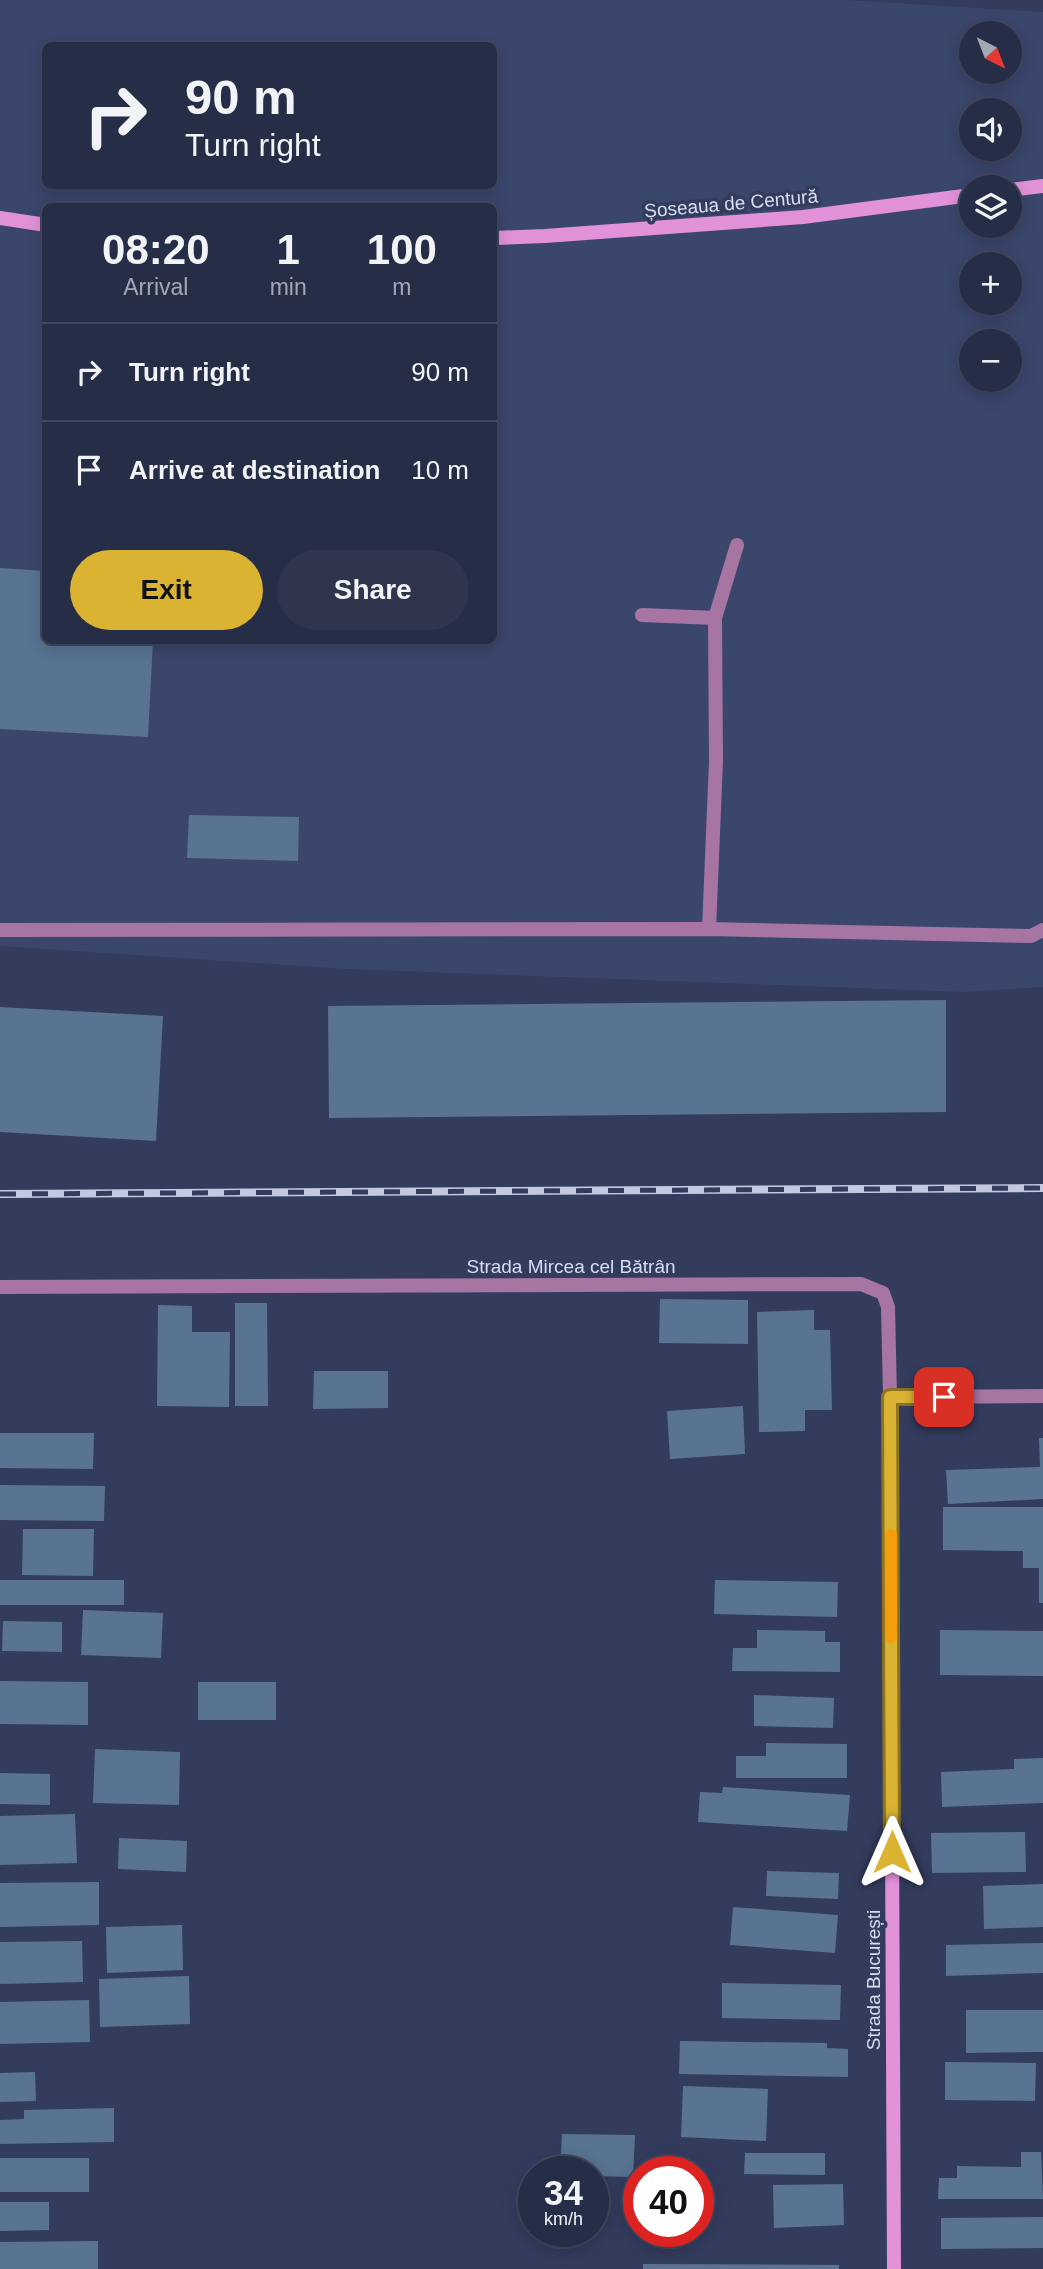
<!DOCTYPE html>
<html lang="en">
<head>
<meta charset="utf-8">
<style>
  body { margin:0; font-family:Helvetica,sans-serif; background:#2e354d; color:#f1f3f6; height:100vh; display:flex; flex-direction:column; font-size:26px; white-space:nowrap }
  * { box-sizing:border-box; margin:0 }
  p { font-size:23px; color:#a4a8b3 }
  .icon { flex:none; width:38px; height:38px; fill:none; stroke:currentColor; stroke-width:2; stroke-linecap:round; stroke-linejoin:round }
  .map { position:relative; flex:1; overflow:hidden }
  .details { position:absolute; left:42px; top:203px; width:455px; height:441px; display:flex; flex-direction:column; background:#262d46; border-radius:10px; box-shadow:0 4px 18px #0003,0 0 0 2px #42495f }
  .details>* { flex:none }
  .top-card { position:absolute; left:42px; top:42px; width:455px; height:147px; border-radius:10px; box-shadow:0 4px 18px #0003,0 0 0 2px #42495f; background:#262d46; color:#f1f3f6; overflow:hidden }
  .needle { width:46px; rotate:138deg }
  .buttons { position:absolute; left:959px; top:21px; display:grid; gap:14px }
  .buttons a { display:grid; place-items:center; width:63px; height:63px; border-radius:50%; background:#262d46; box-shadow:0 4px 18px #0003,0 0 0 2px #42495f; font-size:35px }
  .speed { position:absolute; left:518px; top:2156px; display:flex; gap:14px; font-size:35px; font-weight:700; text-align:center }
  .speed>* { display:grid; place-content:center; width:91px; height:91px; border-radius:50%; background:#262d46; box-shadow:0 4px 18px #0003,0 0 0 2px #42495f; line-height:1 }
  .speed small { font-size:18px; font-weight:400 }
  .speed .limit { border:10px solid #d22; background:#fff; color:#111 }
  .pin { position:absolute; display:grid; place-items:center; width:60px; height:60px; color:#fff; margin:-30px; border-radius:14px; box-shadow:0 4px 10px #0006 }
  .me { position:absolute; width:77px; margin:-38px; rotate:0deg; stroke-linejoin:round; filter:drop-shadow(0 0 5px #0008) }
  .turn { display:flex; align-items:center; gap:24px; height:147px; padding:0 28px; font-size:32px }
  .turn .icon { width:91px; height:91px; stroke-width:2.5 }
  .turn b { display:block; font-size:49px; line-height:60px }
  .eta { display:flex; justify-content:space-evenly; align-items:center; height:119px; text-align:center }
  .eta b { font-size:42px; font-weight:600; line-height:49px }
  .cta { display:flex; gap:14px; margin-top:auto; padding:14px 28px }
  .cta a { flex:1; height:80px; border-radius:42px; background:#dab333; color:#111; font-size:28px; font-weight:600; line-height:80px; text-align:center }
  .cta a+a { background:#2e354d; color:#f1f3f6 }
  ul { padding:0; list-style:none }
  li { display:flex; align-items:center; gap:21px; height:98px; padding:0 28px; border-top:2px solid #42495f }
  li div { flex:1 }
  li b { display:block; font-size:26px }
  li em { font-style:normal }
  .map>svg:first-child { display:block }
  .built { fill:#3b466d; fill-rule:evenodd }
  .building { fill:#587492 }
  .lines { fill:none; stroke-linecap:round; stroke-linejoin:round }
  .lane { stroke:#a775a1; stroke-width:14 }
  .street { stroke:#a775a1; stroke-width:14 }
  .secondary { stroke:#e292d8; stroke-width:14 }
  .rail-casing { stroke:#c3cae0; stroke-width:8 }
  .rail { stroke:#333c5d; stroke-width:5; stroke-dasharray:16; stroke-linecap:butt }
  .route-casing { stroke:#8e7421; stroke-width:18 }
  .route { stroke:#dab333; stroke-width:12 }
  .slow { stroke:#f59e0b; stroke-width:12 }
  .labels { text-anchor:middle; stroke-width:7; stroke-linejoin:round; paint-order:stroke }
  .street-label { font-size:19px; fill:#d6ddf1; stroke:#333c5d }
</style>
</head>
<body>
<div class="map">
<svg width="1043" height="2269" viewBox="0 0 1043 2269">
  <rect width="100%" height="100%" fill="#333c5d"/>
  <path class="built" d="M0,0H846L1043,12V987L965,992L347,969L0,946ZM971,33H1010V72H971ZM46,46H494V186H46ZM971,110H1010V149H971ZM971,187H1010V226H971ZM46,206H494V640H46ZM971,264H1010V303H971ZM971,341H1010V380H971Z"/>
  <path class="building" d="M0,568L46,571V640H153L148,737L0,729Z
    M189,815L299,817L298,861L187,858Z
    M946,1000V1112L329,1118L328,1006Z
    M0,1007L163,1016L156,1141L0,1132Z
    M660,1299L748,1300V1344L659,1343Z
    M235,1303H267L268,1406H235Z
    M158,1305L192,1306V1332H230L229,1407L157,1406Z
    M814,1310V1330H830L832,1410H805V1431L759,1432L757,1312Z
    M314,1371H388V1408L313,1409Z
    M743,1406L745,1454L670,1459L667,1411Z
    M0,1433H94L93,1469L0,1468Z
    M1039,1438H1043V1499L948,1504L946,1470L1040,1467Z
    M0,1485L105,1486L104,1521L0,1520Z
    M943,1507H1043V1603H1039V1568H1023V1551L943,1550Z
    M23,1529H94L93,1576L22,1575Z
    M0,1580H124V1605H0Z
    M715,1580L838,1582L837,1617L714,1614Z
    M83,1610L163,1613L161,1658L81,1655Z
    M3,1621L62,1622V1652L2,1651Z
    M757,1630L825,1631V1642H840V1672L732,1671L733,1648H757Z
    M940,1630L1043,1631V1676L940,1675Z
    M0,1681L88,1682V1725L0,1724Z
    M198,1682H276V1720H198Z
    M754,1695L834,1698L833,1728L754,1726Z
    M766,1743L847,1744V1778H736V1756H766Z
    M95,1749L180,1752L179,1805L93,1803Z
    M1043,1758V1803L942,1807L941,1772L1014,1769V1759Z
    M0,1773L50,1774V1805L0,1804Z
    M723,1787L850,1795L847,1831L698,1822L700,1792L722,1793Z
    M75,1814L77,1863L0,1865V1816Z
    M1025,1832L1026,1872L932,1873L931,1833Z
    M119,1838L187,1841L186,1872L118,1869Z
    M767,1871L839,1873L838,1899L766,1896Z
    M99,1882V1925L0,1927V1883Z
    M1043,1884V1927L984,1929L983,1886Z
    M733,1907L838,1915L835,1953L730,1945Z
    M182,1925L183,1970L107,1973L106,1927Z
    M82,1941L83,1982L0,1984V1942Z
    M1043,1943V1973L946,1976V1945Z
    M189,1976L190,2024L100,2027L99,1979Z
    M722,1983L841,1985L840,2020L722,2018Z
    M89,2000L90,2042L0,2044V2002Z
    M966,2010H1043V2052L966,2053Z
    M680,2041L827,2043V2048L848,2049V2077L679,2074Z
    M945,2062L1036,2063L1035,2101L945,2100Z
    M35,2072L36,2101L0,2102V2073Z
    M683,2086L768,2089L766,2141L681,2137Z
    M114,2108V2142L0,2144V2120L24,2119V2110Z
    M562,2134L635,2135L633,2177L593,2176V2172H560Z
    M1021,2152H1041L1043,2199H938L939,2178H957V2166L1021,2167Z
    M745,2153H825V2175L744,2174Z
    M0,2158H89V2192H0Z
    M843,2184L844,2225L774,2228L773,2185Z
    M0,2202H49V2230L0,2231Z
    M1043,2217V2248L941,2249V2218Z
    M98,2241V2269H0V2242Z
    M643,2264L839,2265V2269H643Z"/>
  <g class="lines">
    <path class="lane" d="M642,615L715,618
      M709,929L716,761L715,618L737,545"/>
    <path class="street" d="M0,930L709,929L1031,936L1043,930
      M0,1287L861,1284L883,1293L888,1307L890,1397L1043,1396"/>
    <path class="secondary" d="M1010,190L1043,186
      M0,218L46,225
      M494,238L545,236L803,217L971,195
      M890,1397L894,2269"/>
    <defs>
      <path id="rail" d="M0,1194L1043,1188"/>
    </defs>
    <use href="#rail" class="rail-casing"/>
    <use href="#rail" class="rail"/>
  </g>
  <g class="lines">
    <defs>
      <path id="route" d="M892,1852L890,1397H944"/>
    </defs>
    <use href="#route" class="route-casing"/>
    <use href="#route" class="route"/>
    <path class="slow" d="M891,1535V1637"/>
  </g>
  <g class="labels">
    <g class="street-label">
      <text transform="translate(731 203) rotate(-5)" y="7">Șoseaua de Centură</text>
      <text x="571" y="1273">Strada Mircea cel Bătrân</text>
      <text transform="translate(873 1980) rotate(-90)" y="7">Strada București</text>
    </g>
  </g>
</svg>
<div class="buttons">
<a><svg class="needle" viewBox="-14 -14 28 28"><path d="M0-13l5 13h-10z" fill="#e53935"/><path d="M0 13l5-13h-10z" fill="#a4a8b3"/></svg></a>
<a><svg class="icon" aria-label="sound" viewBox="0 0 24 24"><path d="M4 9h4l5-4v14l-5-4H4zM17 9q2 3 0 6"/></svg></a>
<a><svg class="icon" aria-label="layers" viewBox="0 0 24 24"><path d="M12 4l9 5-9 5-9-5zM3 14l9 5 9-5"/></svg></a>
<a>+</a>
<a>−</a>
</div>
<div class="speed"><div>34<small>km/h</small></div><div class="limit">40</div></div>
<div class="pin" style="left:944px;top:1397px;background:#d93025"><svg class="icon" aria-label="arrive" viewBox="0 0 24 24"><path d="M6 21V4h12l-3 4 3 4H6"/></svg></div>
<svg class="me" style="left:892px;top:1852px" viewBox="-20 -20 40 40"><path d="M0-17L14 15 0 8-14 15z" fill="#dab333" stroke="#fff" stroke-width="4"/></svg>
<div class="top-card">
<div class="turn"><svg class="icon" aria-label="right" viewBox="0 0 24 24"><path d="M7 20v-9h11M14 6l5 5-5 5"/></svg><div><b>90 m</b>Turn right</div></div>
</div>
<section class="details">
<div class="eta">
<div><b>08:20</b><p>Arrival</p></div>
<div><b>1</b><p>min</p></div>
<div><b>100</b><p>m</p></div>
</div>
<ul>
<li><svg class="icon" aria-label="right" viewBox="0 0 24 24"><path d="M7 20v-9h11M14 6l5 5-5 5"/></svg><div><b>Turn right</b></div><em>90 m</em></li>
<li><svg class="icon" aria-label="arrive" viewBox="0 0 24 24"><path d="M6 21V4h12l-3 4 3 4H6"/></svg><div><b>Arrive at destination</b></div><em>10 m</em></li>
</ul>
<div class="cta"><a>Exit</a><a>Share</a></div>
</section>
</div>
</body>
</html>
